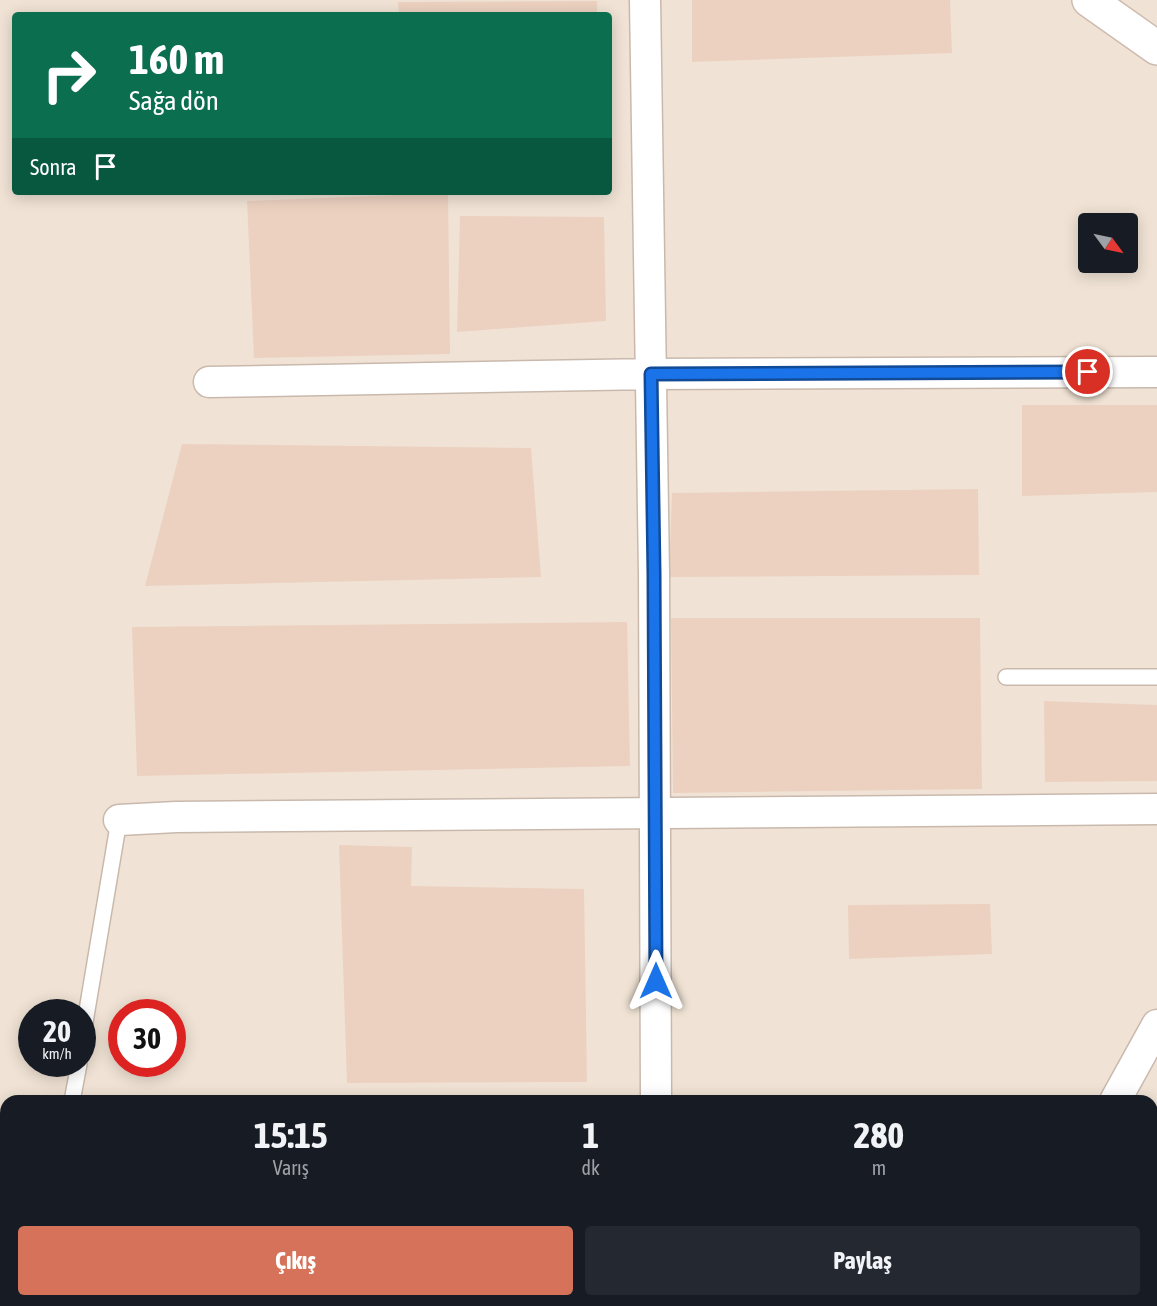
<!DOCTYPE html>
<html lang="tr">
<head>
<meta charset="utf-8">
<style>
  body { margin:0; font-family:"Asap Condensed",sans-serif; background:#242831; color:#f1f3f6; height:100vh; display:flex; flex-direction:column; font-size:22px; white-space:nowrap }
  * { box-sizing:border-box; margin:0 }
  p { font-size:20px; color:#9ea1a6 }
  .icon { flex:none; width:33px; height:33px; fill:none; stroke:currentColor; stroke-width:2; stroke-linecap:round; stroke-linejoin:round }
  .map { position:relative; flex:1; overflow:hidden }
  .side { position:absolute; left:0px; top:1095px; width:1158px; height:212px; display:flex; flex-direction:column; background:#171b24; border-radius:18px 18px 0 0; box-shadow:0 3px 15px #0003 }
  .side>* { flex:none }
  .banner { position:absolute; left:12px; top:12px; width:600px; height:183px; border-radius:6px; box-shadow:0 3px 15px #0003; background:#0b6e4f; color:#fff; overflow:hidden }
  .needle { width:39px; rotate:123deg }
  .controls { position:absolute; left:1078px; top:213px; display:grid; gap:12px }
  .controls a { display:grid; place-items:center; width:60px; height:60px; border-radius:6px; background:#171b24; box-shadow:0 3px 15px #0003; font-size:30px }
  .speed { position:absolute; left:18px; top:999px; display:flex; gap:12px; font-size:30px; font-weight:700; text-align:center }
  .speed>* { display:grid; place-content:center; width:78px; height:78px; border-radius:50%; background:#171b24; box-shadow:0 3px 15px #0003; line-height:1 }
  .speed small { font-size:15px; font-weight:400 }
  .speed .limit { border:9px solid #d22; background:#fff; color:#111 }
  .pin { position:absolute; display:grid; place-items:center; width:51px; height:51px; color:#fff; margin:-26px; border:3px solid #fff; border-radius:50%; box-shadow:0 2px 6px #0007 }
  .me { position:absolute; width:66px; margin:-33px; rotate:0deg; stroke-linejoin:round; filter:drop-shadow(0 0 4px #0008) }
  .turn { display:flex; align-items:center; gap:21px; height:126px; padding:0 18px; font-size:27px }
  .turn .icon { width:78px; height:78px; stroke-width:2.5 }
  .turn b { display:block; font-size:42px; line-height:51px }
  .then { display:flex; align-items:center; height:57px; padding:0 18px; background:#0003; gap:12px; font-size:22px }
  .eta { display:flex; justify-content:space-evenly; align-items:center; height:102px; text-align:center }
  .eta b { font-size:36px; font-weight:700; line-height:42px }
  .action { display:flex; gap:12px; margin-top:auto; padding:12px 18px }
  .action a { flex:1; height:69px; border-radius:6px; background:#d57259; color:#fff; font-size:24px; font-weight:700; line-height:69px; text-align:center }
  .action a+a { background:#242831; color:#f1f3f6 }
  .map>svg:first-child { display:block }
  .residential { fill:#f0e3d5; fill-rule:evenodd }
  .building { fill:#ecd1c0 }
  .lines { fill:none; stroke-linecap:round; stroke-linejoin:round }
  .lane-casing { stroke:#c9b9ad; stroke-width:18 }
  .street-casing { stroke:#c9b9ad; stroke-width:33 }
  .secondary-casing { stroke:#cebbae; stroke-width:36 }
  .lane { stroke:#fff; stroke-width:15 }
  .street { stroke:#fff; stroke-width:30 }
  .secondary { stroke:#fff; stroke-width:33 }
  .route-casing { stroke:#114b97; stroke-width:15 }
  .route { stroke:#1a73e8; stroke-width:10 }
</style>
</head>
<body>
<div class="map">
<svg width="1157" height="1306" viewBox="0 0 1157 1306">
  <rect width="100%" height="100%" fill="#f9f1e6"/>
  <path class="residential" d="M0,0H1157V1306H0ZM15,15H609V192H15ZM1089,224H1128V262H1089ZM32,1012H82V1064H32ZM122,1012H172V1064H122ZM6,1101H1152V1300H6Z"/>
  <path class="building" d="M692,0H950L952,53L692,62Z
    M597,1V15H399L398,2Z
    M448,193L450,354L254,358L247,201Z
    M460,216L604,217L606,321L457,332Z
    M1022,405H1157V492L1022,496Z
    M182,444L531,448L541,577L145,586Z
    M978,489L979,575L669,577L672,493Z
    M671,618H980L982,789L673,793Z
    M627,622L630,766L137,776L132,627Z
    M1044,701L1157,705V781L1045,782Z
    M339,845L412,847L411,886L584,889L587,1082L347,1083Z
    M990,904L992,954L849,959L848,905Z"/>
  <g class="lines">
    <defs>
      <path id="lane" d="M1006,677H1157
        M82,1040L119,820
        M72,1101L79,1064
        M1152,1263L1157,1267
        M47,1306L48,1300"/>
      <path id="street" d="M645,0L654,574L656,1101
        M209,382L651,374L1157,372
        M119,820L176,817L1157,809
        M1115,1101L1157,1025
        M700,1300L702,1306
        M783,1306L792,1300"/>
      <path id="secondary" d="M1089,0L1157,48"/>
    </defs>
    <use href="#lane" class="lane-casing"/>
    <use href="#street" class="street-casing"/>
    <use href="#secondary" class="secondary-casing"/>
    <use href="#lane" class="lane"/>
    <use href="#street" class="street"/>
    <use href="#secondary" class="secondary"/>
  </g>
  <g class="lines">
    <defs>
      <path id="route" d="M656,981L654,574L651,374L1088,372"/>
    </defs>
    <use href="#route" class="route-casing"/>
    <use href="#route" class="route"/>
  </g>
</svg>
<div class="controls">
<a><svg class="needle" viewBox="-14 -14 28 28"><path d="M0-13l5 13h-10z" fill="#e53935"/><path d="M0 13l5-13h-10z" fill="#9ea1a6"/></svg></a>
</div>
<div class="speed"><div>20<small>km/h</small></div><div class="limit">30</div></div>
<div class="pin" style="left:1088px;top:372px;background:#d93025"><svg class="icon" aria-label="arrive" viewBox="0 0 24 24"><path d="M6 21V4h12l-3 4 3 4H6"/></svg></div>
<svg class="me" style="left:656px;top:981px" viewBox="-20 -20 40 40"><path d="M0-17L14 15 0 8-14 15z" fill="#1a73e8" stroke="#fff" stroke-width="4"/></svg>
<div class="banner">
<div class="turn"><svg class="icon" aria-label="right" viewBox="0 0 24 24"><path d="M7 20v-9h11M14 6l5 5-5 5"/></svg><div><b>160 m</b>Sağa dön</div></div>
<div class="then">Sonra<svg class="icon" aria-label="arrive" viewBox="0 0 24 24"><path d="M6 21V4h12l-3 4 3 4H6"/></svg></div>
</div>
<section class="side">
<div class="eta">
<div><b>15:15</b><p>Varış</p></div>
<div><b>1</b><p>dk</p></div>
<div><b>280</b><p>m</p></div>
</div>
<div class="action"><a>Çıkış</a><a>Paylaş</a></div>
</section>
</div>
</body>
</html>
